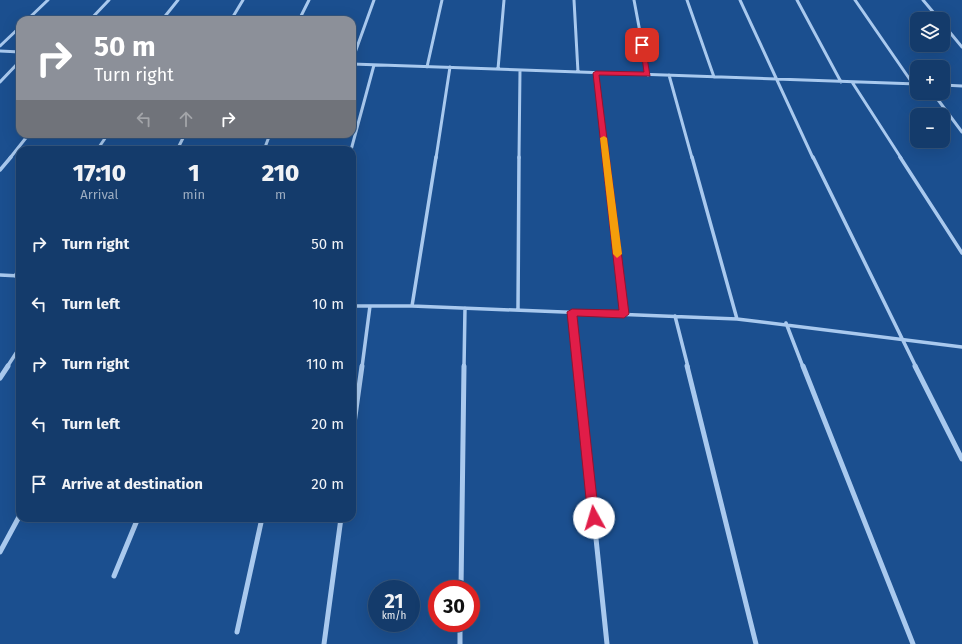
<!DOCTYPE html>
<html lang="en">
<head>
<meta charset="utf-8">
<style>
  body { margin:0; font-family:"Fira Sans",sans-serif; background:#1d4271; color:#f1f3f6; height:100vh; display:flex; flex-direction:column; font-size:15px; white-space:nowrap }
  * { box-sizing:border-box; margin:0 }
  p { font-size:13px; color:#9dadc1 }
  .icon { flex:none; width:22px; height:22px; fill:none; stroke:currentColor; stroke-width:2; stroke-linecap:round; stroke-linejoin:round }
  .map { position:relative; flex:1; overflow:hidden }
  .details { position:absolute; left:16px; top:146px; width:340px; height:376px; display:flex; flex-direction:column; background:#143b6b; border-radius:12px; box-shadow:0 4px 16px #0002,0 0 0 1px #33557e }
  .details>* { flex:none }
  .top-card { position:absolute; left:16px; top:16px; width:340px; height:122px; border-radius:12px; box-shadow:0 4px 16px #0002,0 0 0 1px #33557e; background:#8c9099; color:#fff; overflow:hidden }
  .controls { position:absolute; left:910px; top:12px; display:grid; gap:8px }
  .controls a { display:grid; place-items:center; width:40px; height:40px; border-radius:8px; background:#143b6b; box-shadow:0 4px 16px #0002,0 0 0 1px #33557e; font-size:20px }
  .speed { position:absolute; left:368px; top:580px; display:flex; gap:8px; font-size:20px; font-weight:700; text-align:center }
  .speed>* { display:grid; place-content:center; width:52px; height:52px; border-radius:50%; background:#143b6b; box-shadow:0 4px 16px #0002,0 0 0 1px #33557e; line-height:1 }
  .speed small { font-size:10px; font-weight:400 }
  .speed .limit { border:6px solid #d22; background:#fff; color:#111 }
  .pin { position:absolute; display:grid; place-items:center; width:34px; height:34px; color:#fff; margin:-17px; border-radius:8px; box-shadow:0 2px 6px #0006 }
  .me { position:absolute; width:44px; margin:-22px; rotate:354deg; stroke-linejoin:round; filter:drop-shadow(0 0 3px #0008) }
  .turn { display:flex; align-items:center; gap:14px; height:84px; padding:0 12px; font-size:18px }
  .turn .icon { width:52px; height:52px; stroke-width:2.5 }
  .turn b { display:block; font-size:28px; line-height:34px }
  .lanes { display:flex; align-items:center; height:38px; padding:0 12px; background:#0003; justify-content:center; gap:20px; direction:ltr }
  .lanes .off { opacity:.35 }
  .eta { display:flex; justify-content:space-evenly; align-items:center; height:68px; text-align:center }
  .eta b { font-size:24px; font-weight:800; line-height:28px }
  ul { padding:0; list-style:none }
  li { display:flex; align-items:center; gap:12px; height:60px; padding:0 12px }
  li div { flex:1 }
  li b { display:block; font-size:15px }
  li em { font-style:normal }
  .map>svg:first-child { display:block }
  .lines { fill:none; stroke-linecap:round; stroke-linejoin:round }
  .street-far2 { stroke:#a9c9ee; stroke-width:3 }
  .street-far1 { stroke:#a9c9ee; stroke-width:3.5 }
  .street { stroke:#a9c9ee; stroke-width:5 }
  .route { fill:#e11d48; stroke:#92132f }
  .slow { fill:#f59e0b }
</style>
</head>
<body>
<div class="map">
<svg width="962" height="644" viewBox="0 0 962 644">
  <rect width="100%" height="100%" fill="#1b4f8f"/>
  <g class="lines">
    <path class="street-far2" d="M574,0L578,72
      M634,0L648,75
      M687,0L714,77
      M740,0L813,158
      M797,0L841,82
      M855,0L913,84
      M923,0L939,19
      M27,20L48,0
      M90,20L109,0
      M162,20L178,0
      M231,20L243,0
      M299,20L309,0
      M943,24L962,47
      M0,46L20,27
      M0,51L20,52
      M352,61L374,0
      M352,64L917,84
      M427,67L442,0
      M498,69L504,0
      M596,73L606,158
      M669,75L692,158
      M0,82L20,61
      M852,82L901,158
      M943,85L962,86
      M933,93L962,132
      M97,150L108,134
      M177,150L185,134
      M264,150L270,134
      M351,150L374,65
      M10,158L29,134
      M436,158L450,67
      M519,158L520,70"/>
    <path class="street-far1" d="M606,157L624,314
      M692,157L737,319
      M813,157L916,367
      M900,157L962,253
      M0,170L11,157
      M0,275L20,276
      M15,276L20,267
      M352,306H412L737,319L962,347
      M412,306L436,157
      M518,310L519,157
      M572,312L578,367
      M675,316L688,367
      M786,323L803,367
      M7,367L20,347
      M362,367L370,306
      M464,367L465,308"/>
    <path class="street" d="M578,366L607,644
      M687,366L756,644
      M803,366L913,644
      M915,366L962,459
      M0,378L8,366
      M352,438L362,366
      M0,552L20,515
      M114,576L138,518
      M461,589L464,366
      M460,623V644
      M237,632L262,518
      M324,644L341,518"/>
  </g>
  <path class="route" d="M640,43L645,45L650,76L599,75L629,314L624,318L577,316L599,518L598,522L594,523L589,522L588,518L567,312L572,309L619,310L593,73L596,71L644,72Z"/>
  <path class="slow" d="M604,136L607,138L622,254L617,258L613,254L600,138Z"/>
</svg>
<div class="controls">
<a><svg class="icon" aria-label="layers" viewBox="0 0 24 24"><path d="M12 4l9 5-9 5-9-5zM3 14l9 5 9-5"/></svg></a>
<a>+</a>
<a>−</a>
</div>
<div class="speed"><div>21<small>km/h</small></div><div class="limit">30</div></div>
<div class="pin" style="left:642px;top:45px;background:#d93025"><svg class="icon" aria-label="arrive" viewBox="0 0 24 24"><path d="M6 21V4h12l-3 4 3 4H6"/></svg></div>
<svg class="me" style="left:594px;top:518px" viewBox="-20 -20 40 40"><circle r="19" fill="#fff"/><path d="M0-13L10 11 0 6-10 11z" fill="#e11d48"/></svg>
<div class="top-card">
<div class="turn"><svg class="icon" aria-label="right" viewBox="0 0 24 24"><path d="M7 20v-9h11M14 6l5 5-5 5"/></svg><div><b>50 m</b>Turn right</div></div>
<div class="lanes"><svg class="icon off" aria-label="left" viewBox="0 0 24 24"><path d="M17 20v-9H6M10 6l-5 5 5 5"/></svg><svg class="icon off" aria-label="ahead" viewBox="0 0 24 24"><path d="M12 20V5M6 11l6-6 6 6"/></svg><svg class="icon" aria-label="right" viewBox="0 0 24 24"><path d="M7 20v-9h11M14 6l5 5-5 5"/></svg></div>
</div>
<section class="details">
<div class="eta">
<div><b>17:10</b><p>Arrival</p></div>
<div><b>1</b><p>min</p></div>
<div><b>210</b><p>m</p></div>
</div>
<ul>
<li><svg class="icon" aria-label="right" viewBox="0 0 24 24"><path d="M7 20v-9h11M14 6l5 5-5 5"/></svg><div><b>Turn right</b></div><em>50 m</em></li>
<li><svg class="icon" aria-label="left" viewBox="0 0 24 24"><path d="M17 20v-9H6M10 6l-5 5 5 5"/></svg><div><b>Turn left</b></div><em>10 m</em></li>
<li><svg class="icon" aria-label="right" viewBox="0 0 24 24"><path d="M7 20v-9h11M14 6l5 5-5 5"/></svg><div><b>Turn right</b></div><em>110 m</em></li>
<li><svg class="icon" aria-label="left" viewBox="0 0 24 24"><path d="M17 20v-9H6M10 6l-5 5 5 5"/></svg><div><b>Turn left</b></div><em>20 m</em></li>
<li><svg class="icon" aria-label="arrive" viewBox="0 0 24 24"><path d="M6 21V4h12l-3 4 3 4H6"/></svg><div><b>Arrive at destination</b></div><em>20 m</em></li>
</ul>
</section>
</div>
</body>
</html>
